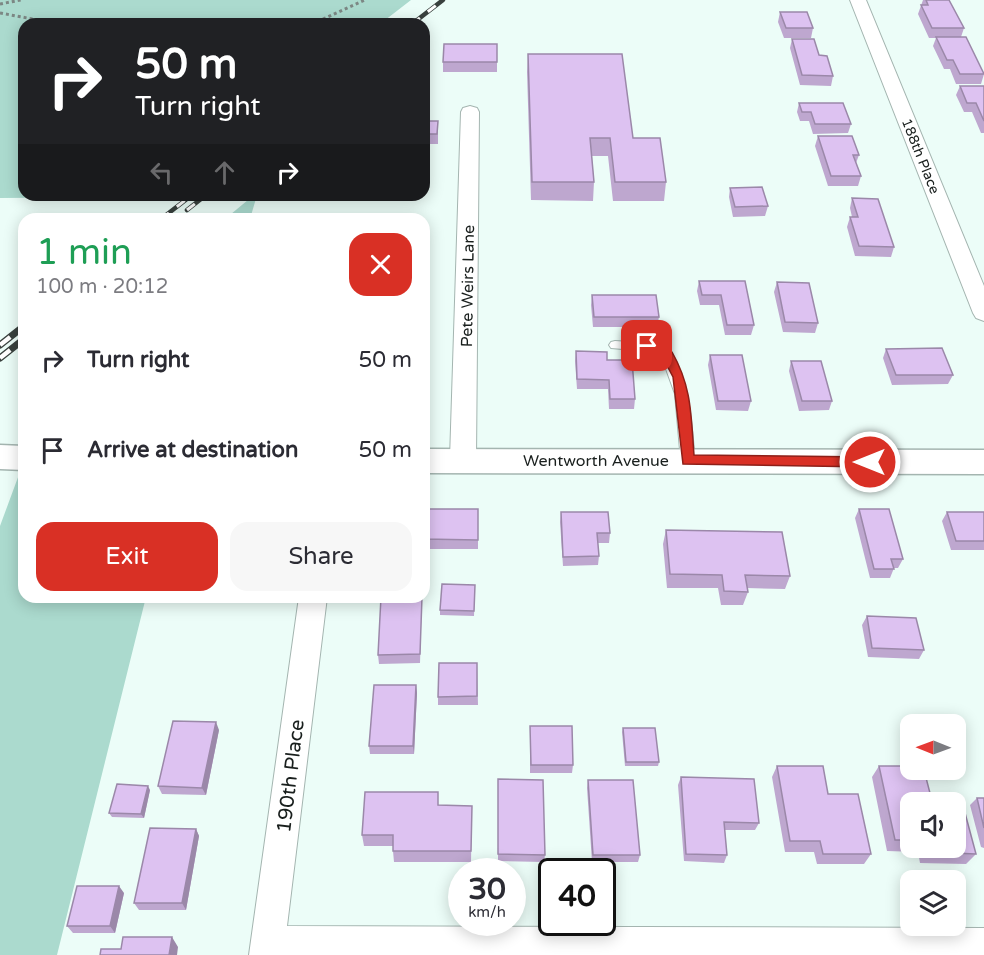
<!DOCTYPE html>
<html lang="en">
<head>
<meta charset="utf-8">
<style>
  body { margin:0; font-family:"Varela Round",sans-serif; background:#f7f7f7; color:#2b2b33; height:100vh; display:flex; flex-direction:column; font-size:22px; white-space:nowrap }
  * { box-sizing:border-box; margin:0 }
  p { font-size:20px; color:#7c7c81 }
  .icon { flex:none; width:33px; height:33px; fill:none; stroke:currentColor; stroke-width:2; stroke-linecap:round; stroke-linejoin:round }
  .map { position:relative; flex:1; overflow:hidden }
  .sheet { position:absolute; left:18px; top:213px; width:412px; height:390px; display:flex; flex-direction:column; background:#fff; border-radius:18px; box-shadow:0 3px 15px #0003 }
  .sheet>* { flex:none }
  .top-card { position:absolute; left:18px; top:18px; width:412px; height:183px; border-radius:18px; box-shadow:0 3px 15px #0003; background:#202124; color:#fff; overflow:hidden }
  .needle { width:39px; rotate:271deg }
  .controls { position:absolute; left:900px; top:714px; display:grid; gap:12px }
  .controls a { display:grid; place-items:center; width:66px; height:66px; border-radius:12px; background:#fff; box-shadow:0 3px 15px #0003; font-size:30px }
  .speed { position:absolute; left:448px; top:858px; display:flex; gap:12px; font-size:30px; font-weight:700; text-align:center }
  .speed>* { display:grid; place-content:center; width:78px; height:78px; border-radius:50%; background:#fff; box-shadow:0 3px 15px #0003; line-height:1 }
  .speed small { font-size:15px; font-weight:400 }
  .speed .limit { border:3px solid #111; border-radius:9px; background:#fff; color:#111 }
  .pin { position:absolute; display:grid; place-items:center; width:51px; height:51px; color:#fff; margin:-26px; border-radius:12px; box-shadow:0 3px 9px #0006 }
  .me { position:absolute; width:66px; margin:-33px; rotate:270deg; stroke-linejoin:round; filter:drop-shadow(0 0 4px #0008) }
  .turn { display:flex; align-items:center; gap:21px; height:126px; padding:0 18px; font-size:27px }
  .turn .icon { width:78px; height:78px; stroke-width:2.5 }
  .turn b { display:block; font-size:42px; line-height:51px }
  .lanes { display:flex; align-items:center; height:57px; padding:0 18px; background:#0003; justify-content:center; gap:30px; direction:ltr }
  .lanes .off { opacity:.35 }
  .round { display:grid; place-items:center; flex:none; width:63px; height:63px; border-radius:18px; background:#f7f7f7 }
  .head { display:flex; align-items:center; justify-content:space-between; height:102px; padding:0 18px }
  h1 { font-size:36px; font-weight:600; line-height:45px; color:#1e9e55 }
  .button { display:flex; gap:12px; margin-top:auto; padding:12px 18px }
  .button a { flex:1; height:69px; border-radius:18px; background:#d93025; color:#fff; font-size:24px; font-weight:600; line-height:69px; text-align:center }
  .button a+a { background:#f7f7f7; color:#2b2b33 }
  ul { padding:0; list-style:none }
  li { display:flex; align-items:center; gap:18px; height:90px; padding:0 18px }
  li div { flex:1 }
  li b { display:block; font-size:22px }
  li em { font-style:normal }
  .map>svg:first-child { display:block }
  .green { fill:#abdace }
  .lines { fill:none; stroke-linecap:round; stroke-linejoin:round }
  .lane-casing { stroke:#a4b5b0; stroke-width:2 }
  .street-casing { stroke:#a4b5b0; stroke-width:2 }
  .secondary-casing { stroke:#a4b5b0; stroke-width:3 }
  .path { stroke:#7c8784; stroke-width:3; stroke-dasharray:3 3; stroke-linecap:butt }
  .lane { fill:#fff; fill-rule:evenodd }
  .street { fill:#fff; fill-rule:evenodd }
  .secondary { fill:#fff; fill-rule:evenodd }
  .rail-far1-casing { stroke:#39413e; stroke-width:4.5 }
  .rail-casing { stroke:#39413e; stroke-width:7 }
  .rail-far1 { stroke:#fff; stroke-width:3; stroke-dasharray:10; stroke-linecap:butt }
  .rail { stroke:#fff; stroke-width:4.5; stroke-dasharray:13; stroke-linecap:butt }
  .wall { fill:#bea7cf; fill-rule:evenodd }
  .shaded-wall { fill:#9b88a9 }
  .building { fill:#ddc2f1; stroke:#9b88a9; stroke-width:1.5 }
  .route { fill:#d93025; stroke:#8d1f18; stroke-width:1.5 }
  .labels { text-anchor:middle; stroke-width:4.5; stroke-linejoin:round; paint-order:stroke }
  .far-street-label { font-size:14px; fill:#191f1d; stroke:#fff }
  .street-label { font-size:16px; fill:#191f1d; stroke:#fff }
  .near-street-label { font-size:20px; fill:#191f1d; stroke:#fff }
</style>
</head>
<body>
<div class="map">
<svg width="984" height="955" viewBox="0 0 984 955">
  <rect width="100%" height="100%" fill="#ecfdf8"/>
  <path class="green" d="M0,0H411L380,24H24V195H155L152,197L0,198Z
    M254,195H257L250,219H225Z
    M24,461V597H146L57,955H0V526Z"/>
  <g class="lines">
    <defs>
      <path id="lane" d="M615,341L647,343L671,352C691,386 691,423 695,461L693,465H683L681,461L675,394L662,358L646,351L611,348L609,345L611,342Z"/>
      <path id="street" d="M850,0H866L984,286V321L976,318L973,313Z
        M470,106L477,108L479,112L476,459L472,466L463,468L454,466L450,459L461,112L463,108Z
        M299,597H327L287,926L984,928V955H249Z"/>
      <path id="secondary" d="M0,445L24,446V470L0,469Z
        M424,449L984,450V474L424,473Z"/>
    </defs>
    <use href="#lane" class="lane-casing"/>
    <use href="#street" class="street-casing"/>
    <use href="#secondary" class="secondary-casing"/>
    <path class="path" d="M0,4L21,0
      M0,13L60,24
      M312,24L365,0"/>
    <use href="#lane" class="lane"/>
    <use href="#street" class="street"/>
    <use href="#secondary" class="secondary"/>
    <defs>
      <path id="rail-far1" d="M412,24L443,0
        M187,210L206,195
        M161,219L192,195"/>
      <path id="rail" d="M0,345L24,326
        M0,358L24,339"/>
    </defs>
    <use href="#rail-far1" class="rail-far1-casing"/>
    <use href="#rail" class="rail-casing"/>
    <use href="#rail-far1" class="rail-far1"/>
    <use href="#rail" class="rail"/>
  </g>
  <path class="wall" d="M923,0H949L964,28L961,37L984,74L981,84H956L950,69H944L933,46L936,38H929L918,14Z
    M780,12L813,28L811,38H784L778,22Z
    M792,39L819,55L833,76L831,86L800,85L790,48Z
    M497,44V72H443V62Z
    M528,54L633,138L666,182L664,201H613L608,156H592L594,182L593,201L531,200L527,72Z
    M960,86H984V133H981L972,112H964L956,95Z
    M799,103L851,124L848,133L813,134L809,121H800L797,112Z
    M424,121L438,131V144H424Z
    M818,136L859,155L856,163L861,176L858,186H828L815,146Z
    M730,188L768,206L765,216L733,217L729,197Z
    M852,198L894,247L891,257L855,256L847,227L850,217H852L850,208Z
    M699,281H745L754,325L751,335H725L719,305H700L697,291Z
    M777,282L818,323L815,333L783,332L774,292Z
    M592,295L659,317L657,327H593L591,305Z
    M886,349L953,375L948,384L892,385L883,358Z
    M576,351L607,360L635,399L634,409H609L608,389H577L575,361Z
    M710,355L751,401L748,411L716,410L708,365Z
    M791,361L832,401L829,410L799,411L789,371Z
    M424,509H478V549H424Z
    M859,509L903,559L898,568H894L890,578H870L855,518Z
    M561,512L610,533L609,543H598L599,556L598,565L563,566L560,522Z
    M947,512H984V550H951L942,521Z
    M666,530L790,576L785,589L747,588L748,592L743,605H721L718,588H667L663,544Z
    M475,585L474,616L440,615V610Z
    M422,597L420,663L379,664L378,655Z
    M867,616L924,650L919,659L868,657L862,625Z
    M477,663L478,705H438V697Z
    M416,685L417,693L414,754H370L369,746Z
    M530,726L573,765L572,773H530Z
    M623,728L659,762L658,766H625L622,732Z
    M219,730L206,795L162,794L158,786Z
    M777,766L828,794L871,854L864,864H817L814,852H785L772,777Z
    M879,766L931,797L976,854L966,864L920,863L918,852L887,851L872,777ZM910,802L956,848H910Z
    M681,777L759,823L755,830H725L727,855L724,863L684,861L678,785Z
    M498,779L545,855L544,862L498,861Z
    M588,780L640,855L638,862H592L587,788Z
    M150,790L144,818L112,817L109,813Z
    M977,798H984V848L981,847L970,805Z
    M439,805L472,806L471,862H394L393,851V846H364L362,835Z
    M196,829L199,836L186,910H139L134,903Z
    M124,893L115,933H73L67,926Z"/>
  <path class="shaded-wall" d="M416,685L417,693L414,754L413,746Z
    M216,722L219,730L206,795L202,788Z
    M148,786L150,790L144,818L141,814Z
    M196,829L199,836L186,910L182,903Z
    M119,886L124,893L115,933L110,926Z
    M172,937L178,947L177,955H169Z"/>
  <path class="building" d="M926,0H949L964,28H932L921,5H928Z
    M780,12H807L813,28H786Z
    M936,37H966L984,74H960L953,60H947Z
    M792,39H814L819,55L827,56L833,76L802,75Z
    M444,44H497V62H443Z
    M528,54H622L633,138H660L666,182H615L610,138H590L594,182H532Z
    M960,86H984V121L976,103H967Z
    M799,103H843L851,124H815L811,112H802Z
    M424,121H438L437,134H424Z
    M818,136H852L859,155H853L861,176H831Z
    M762,187L768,206L735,207L730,188Z
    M852,198L878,199L894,247L859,246L850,217H858Z
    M699,281H745L754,325H727L721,295H702Z
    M777,282L809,283L818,323L785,322Z
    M592,295H656L659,317H594Z
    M942,348L953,375H896L886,349Z
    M576,351L607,352V360H632L635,399H610L609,380L577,379Z
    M710,355H742L751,401H718Z
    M791,361H821L832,401H802Z
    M424,509H478V540L424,539Z
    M859,509H889L903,559H891L894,569H874Z
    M561,512H608L610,533H597L599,556L563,557Z
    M947,512H984V541H956Z
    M666,530L782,532L790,576L745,575L748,592L724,591L722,575L670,574Z
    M442,584L475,585L474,611L440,610Z
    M381,597H422L420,654L378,655Z
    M867,616L916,618L924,650L872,648Z
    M439,663H477V696L438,697Z
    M374,685H416L413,746H369Z
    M173,721L216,722L202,788L158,786Z
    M530,726H572L573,765H531Z
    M623,728H655L659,762H626Z
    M777,766H823L828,794H858L871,854H823L820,841H790Z
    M879,766H910V770H924L931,797L961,798L976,854L929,852L928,848H956V802H910V840H895Z
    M681,777L754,779L759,823L724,822L727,855L686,854Z
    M498,779L543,780L545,855L498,854Z
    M588,780H633L640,855H593Z
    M117,784L148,786L141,814L109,813Z
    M365,792H438V805L472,806L471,851H393V835H362Z
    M977,798H984V828Z
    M150,828L196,829L182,903H134Z
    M77,886H119L110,926H67Z
    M123,937H172L169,955H100L101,949H121Z"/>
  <path class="route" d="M647,342L672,352C692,387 691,416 694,455L870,457L877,462L870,467L683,464L673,377L663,358L643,350L641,346Z"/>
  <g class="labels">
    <g class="far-street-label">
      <text transform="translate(921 156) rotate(68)" y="5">188th Place</text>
    </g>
    <g class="street-label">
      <text transform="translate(467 286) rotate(-89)" y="6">Pete Weirs Lane</text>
      <text x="596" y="466">Wentworth Avenue</text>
    </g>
    <g class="near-street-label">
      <text transform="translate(290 776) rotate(-83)" y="7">190th Place</text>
    </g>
  </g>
</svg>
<div class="controls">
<a><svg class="needle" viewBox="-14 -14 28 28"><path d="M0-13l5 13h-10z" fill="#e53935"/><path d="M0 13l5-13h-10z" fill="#7c7c81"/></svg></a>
<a><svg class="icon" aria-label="sound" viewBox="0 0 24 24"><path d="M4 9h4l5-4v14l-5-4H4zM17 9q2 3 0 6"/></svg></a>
<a><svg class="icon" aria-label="layers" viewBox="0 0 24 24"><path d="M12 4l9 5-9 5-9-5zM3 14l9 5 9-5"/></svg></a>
</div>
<div class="speed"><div>30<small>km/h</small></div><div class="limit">40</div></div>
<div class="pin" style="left:647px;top:346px;background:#d93025"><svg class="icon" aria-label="arrive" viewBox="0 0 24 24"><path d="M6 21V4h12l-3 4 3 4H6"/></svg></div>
<svg class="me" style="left:870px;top:462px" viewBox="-20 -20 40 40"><circle r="17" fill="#d93025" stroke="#fff" stroke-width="3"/><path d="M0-11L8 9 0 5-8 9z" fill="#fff"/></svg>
<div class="top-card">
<div class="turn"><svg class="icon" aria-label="right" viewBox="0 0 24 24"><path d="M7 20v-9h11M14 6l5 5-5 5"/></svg><div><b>50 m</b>Turn right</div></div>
<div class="lanes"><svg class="icon off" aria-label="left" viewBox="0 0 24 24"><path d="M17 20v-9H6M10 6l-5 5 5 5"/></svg><svg class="icon off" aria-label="ahead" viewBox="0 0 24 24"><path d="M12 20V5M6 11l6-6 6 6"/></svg><svg class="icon" aria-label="right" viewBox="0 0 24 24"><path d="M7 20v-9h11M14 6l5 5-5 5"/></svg></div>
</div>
<section class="sheet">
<div class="head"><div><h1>1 min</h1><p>100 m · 20:12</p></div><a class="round" style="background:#d93025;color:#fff"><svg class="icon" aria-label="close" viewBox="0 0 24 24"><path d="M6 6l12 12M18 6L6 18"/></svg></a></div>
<ul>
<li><svg class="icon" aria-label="right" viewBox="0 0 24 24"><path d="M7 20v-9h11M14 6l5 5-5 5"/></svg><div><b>Turn right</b></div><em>50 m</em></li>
<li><svg class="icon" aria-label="arrive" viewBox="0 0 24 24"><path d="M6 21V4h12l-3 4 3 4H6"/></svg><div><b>Arrive at destination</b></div><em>50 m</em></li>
</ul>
<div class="button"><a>Exit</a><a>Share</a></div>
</section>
</div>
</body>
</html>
